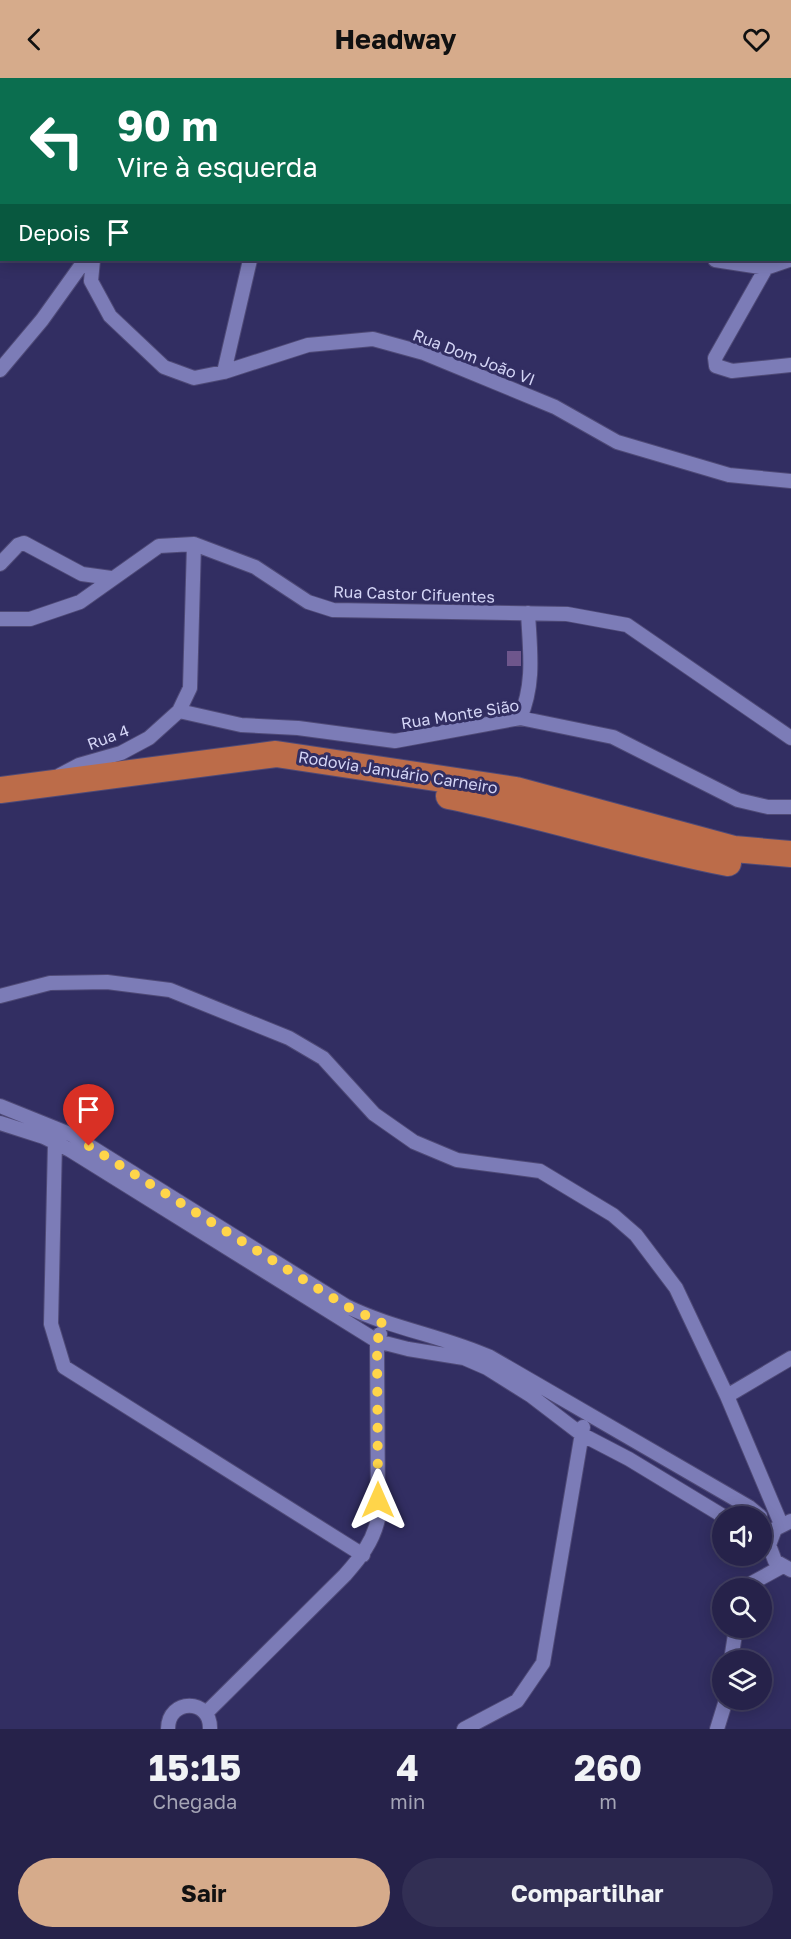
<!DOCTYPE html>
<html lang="pt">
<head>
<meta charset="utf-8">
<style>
  body { margin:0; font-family:"Golos Text",sans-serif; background:#322f54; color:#f1f3f6; height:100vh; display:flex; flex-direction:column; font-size:22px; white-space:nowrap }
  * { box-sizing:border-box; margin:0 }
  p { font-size:20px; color:#a4a4b5 }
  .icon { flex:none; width:33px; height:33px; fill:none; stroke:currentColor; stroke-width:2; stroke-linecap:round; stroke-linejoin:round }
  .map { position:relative; height:1651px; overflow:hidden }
  .side { display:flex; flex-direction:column; background:#26224a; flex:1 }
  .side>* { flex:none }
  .top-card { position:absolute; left:0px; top:0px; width:792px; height:183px; box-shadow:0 3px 15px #0003,0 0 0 2px #423f62; background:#0b6e4f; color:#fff; overflow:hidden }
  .tools { position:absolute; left:712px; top:1428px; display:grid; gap:12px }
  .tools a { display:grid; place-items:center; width:60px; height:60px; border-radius:50%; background:#26224a; box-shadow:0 3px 15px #0003,0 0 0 2px #423f62; font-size:30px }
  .pin { position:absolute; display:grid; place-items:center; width:51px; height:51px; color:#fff; margin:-62px -26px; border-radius:50% 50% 50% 0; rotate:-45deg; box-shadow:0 0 6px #0007 }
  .pin .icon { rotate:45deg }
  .me { position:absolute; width:66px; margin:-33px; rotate:0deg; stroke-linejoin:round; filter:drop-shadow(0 0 4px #0008) }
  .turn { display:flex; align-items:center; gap:21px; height:126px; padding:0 18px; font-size:27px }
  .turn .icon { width:78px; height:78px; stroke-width:2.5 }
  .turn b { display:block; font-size:42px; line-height:51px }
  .then { display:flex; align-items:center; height:57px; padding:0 18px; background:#0003; gap:12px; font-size:22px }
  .eta { display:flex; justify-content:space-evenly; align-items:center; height:102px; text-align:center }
  .eta b { font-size:36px; font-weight:700; line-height:42px }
  .cta { display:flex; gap:12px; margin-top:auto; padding:12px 18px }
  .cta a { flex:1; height:69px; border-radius:36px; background:#d6ab8b; color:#111; font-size:24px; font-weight:700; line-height:69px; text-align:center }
  .cta a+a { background:#322f54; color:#f1f3f6 }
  header { display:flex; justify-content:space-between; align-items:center; height:78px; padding:0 18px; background:#d6ab8b; color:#111; font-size:27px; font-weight:700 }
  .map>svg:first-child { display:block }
  .building { fill:#6e568c }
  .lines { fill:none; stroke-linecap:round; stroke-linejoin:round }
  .street-casing { stroke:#4f4a77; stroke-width:16 }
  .highway-casing { stroke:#4f4a77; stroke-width:28 }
  .street { stroke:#7c7cb7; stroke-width:14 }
  .highway { stroke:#bc6c49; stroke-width:26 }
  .route { stroke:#ffd54a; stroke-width:10; stroke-dasharray:0 18 }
  .labels { text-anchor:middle; stroke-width:6; stroke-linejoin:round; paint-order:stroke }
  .street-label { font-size:16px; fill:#d4d5f6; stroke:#322e62 }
</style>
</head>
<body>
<header><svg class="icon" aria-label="back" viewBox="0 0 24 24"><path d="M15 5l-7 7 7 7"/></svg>Headway<svg class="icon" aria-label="heart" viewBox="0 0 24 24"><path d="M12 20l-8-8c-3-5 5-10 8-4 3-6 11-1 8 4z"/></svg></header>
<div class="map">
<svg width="791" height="1651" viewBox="0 0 791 1651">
  <rect width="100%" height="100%" fill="#322e62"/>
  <path class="building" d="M507,573H521V588H507Z"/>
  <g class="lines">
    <defs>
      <path id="street" d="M115,0V2
        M482,0L489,2
        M344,2L345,0
        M790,37H791
        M0,108L2,107
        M93,182L91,203L110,238L164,289L194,300L224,294L308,267L373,261L424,275L555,329L617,364L729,397L791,403
        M715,182L766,190L789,182
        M766,190L715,280L716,288L732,293L791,287
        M0,292L42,242L85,182
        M224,294L250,182
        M0,486L18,467L24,465L82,496L111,500
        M0,541H30L80,524L159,468L194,466L255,489L308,524L333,532L567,536L627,547L791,660
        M179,633L241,647L298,650L395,663L520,640L613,659L738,722L768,729H791
        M520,640C535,605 530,573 528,535
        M60,697L79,687L121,675L149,660L179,633L190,610L194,466
        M0,918L50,905L107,904L170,912L289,960L323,980L374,1036L414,1064L457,1082L540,1093L613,1137L636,1157L676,1210L727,1318L781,1446
        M0,1028L72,1057L346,1228C393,1251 443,1258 490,1279L749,1429L760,1438
        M0,1045L44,1059L70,1072L377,1263L408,1271L464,1280L487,1290L530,1317L581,1356L629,1381L723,1438
        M59,1060L55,1064L51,1246L64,1289L363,1477
        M727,1318L791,1280
        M791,1443L775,1451L769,1467L775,1483L791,1492
        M748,1510L752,1505L781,1489
        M731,1582L736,1550
        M206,1635L345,1497C360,1480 373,1464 378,1441L377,1263L380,1256
        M168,1651C168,1620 211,1620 210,1651
        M464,1651L517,1623L543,1585L583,1349
        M717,1651L726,1622"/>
      <path id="highway" d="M0,712L276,676L516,712L734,771L791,776
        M449,718C543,737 634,767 728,785"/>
    </defs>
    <use href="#street" class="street-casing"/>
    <use href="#highway" class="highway-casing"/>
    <use href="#street" class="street"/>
    <use href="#highway" class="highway"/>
  </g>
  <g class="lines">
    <path class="route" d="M89,1068L346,1228L384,1246L377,1263L378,1422"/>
  </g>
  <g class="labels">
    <g class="street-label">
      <text transform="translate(474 279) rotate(21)" y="6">Rua Dom João VI</text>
      <text transform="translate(414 516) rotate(2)" y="6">Rua Castor Cifuentes</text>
      <text transform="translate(460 636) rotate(-9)" y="6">Rua Monte Sião</text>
      <text transform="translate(108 659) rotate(-21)" y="6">Rua 4</text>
      <text transform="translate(398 694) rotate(9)" y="6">Rodovia Januário Carneiro</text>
    </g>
  </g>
</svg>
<div class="tools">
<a><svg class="icon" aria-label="sound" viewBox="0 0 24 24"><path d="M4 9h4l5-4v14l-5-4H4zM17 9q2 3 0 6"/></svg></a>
<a><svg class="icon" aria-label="search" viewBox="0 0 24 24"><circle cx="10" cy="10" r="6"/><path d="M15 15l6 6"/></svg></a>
<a><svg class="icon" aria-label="layers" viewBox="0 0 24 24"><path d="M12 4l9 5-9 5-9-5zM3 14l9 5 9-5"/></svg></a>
</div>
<div class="pin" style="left:89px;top:1068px;background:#d93025"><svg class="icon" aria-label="arrive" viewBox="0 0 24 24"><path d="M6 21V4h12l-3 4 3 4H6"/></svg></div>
<svg class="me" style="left:378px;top:1422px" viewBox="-20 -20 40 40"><path d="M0-17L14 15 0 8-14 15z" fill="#ffd54a" stroke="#fff" stroke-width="4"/></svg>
<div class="top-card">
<div class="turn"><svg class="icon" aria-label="left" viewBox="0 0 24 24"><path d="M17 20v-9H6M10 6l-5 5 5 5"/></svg><div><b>90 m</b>Vire à esquerda</div></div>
<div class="then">Depois<svg class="icon" aria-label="arrive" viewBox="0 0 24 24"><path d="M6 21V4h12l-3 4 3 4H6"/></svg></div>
</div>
</div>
<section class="side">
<div class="eta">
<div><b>15:15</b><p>Chegada</p></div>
<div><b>4</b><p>min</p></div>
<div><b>260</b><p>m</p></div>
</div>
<div class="cta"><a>Sair</a><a>Compartilhar</a></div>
</section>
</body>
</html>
